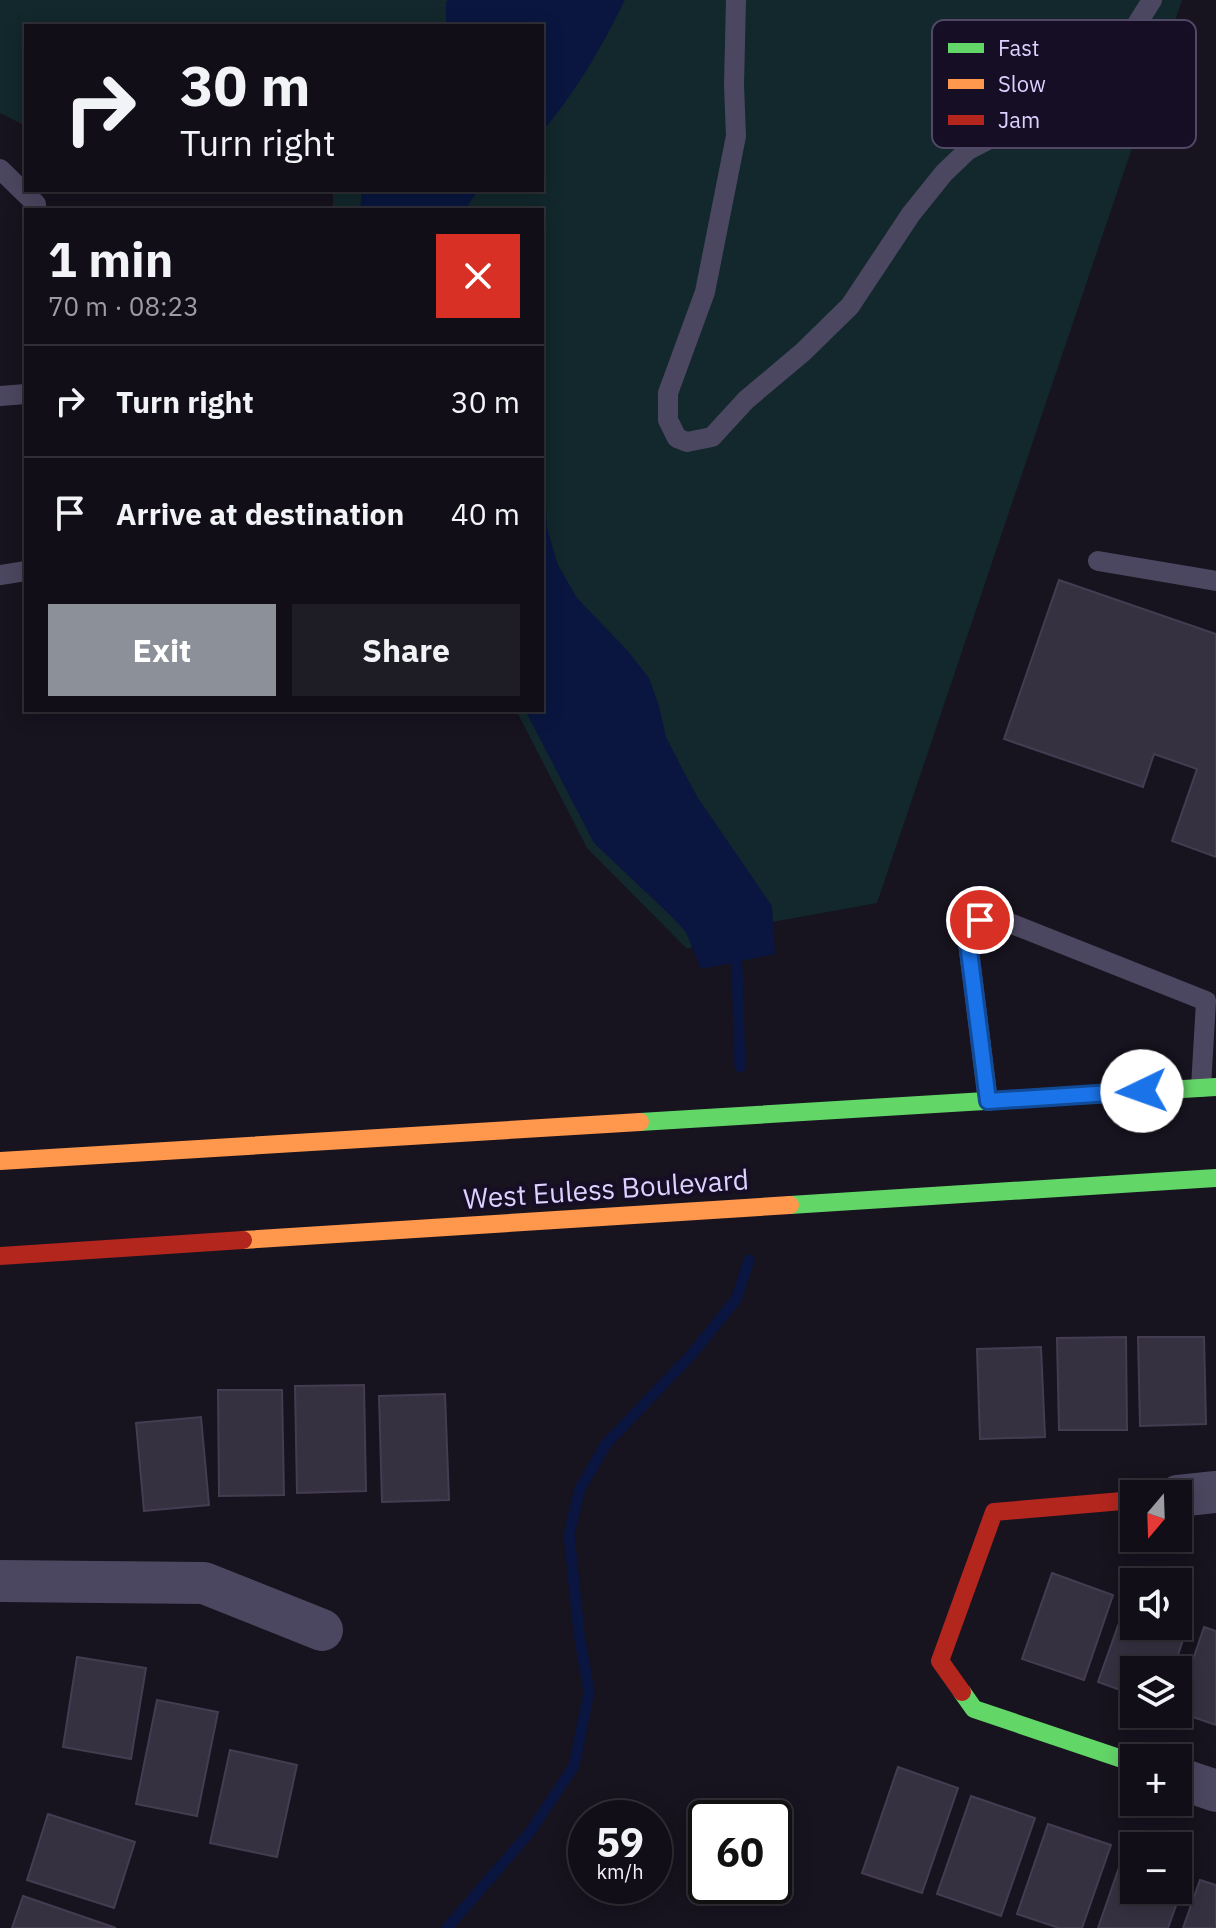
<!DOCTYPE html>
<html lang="en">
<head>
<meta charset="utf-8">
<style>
  body { margin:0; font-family:"IBM Plex Sans",sans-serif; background:#1e1c24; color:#f1f3f6; height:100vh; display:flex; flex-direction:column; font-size:30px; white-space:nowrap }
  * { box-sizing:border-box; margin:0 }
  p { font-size:26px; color:#9c9ca1 }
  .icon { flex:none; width:44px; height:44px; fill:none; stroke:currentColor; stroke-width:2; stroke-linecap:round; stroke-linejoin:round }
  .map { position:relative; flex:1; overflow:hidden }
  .details { position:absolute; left:24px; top:208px; width:520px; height:504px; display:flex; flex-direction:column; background:#110e17; border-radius:0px; box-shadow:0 4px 20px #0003,0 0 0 2px #302e36 }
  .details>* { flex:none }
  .top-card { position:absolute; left:24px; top:24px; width:520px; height:168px; border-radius:0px; box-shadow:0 4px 20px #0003,0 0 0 2px #302e36; background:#110e17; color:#f1f3f6; overflow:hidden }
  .needle { width:52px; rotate:199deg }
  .tools { position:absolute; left:1120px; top:1480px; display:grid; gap:16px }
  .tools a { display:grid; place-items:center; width:72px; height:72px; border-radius:0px; background:#110e17; box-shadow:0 4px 20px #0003,0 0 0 2px #302e36; font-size:40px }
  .speed { position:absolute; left:568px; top:1800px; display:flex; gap:16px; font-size:40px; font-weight:700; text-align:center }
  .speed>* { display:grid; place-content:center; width:104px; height:104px; border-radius:50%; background:#110e17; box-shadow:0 4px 20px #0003,0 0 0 2px #302e36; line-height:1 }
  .speed small { font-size:20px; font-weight:400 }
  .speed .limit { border:4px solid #111; border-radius:12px; background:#fff; color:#111 }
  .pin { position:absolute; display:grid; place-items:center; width:68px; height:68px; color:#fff; margin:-34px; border:4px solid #fff; border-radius:50%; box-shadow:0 2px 8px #0007 }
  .me { position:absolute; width:88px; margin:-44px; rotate:267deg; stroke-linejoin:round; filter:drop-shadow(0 0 6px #0008) }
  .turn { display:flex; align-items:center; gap:28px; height:168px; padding:0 24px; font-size:36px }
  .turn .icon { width:104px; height:104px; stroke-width:2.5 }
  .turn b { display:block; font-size:56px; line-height:68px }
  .round { display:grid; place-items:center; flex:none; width:84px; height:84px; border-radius:0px; background:#1e1c24 }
  .headline { display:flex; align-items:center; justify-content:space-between; height:136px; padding:0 24px }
  h1 { font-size:48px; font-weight:700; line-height:60px }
  .cta { display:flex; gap:16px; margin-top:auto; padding:16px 24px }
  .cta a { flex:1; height:92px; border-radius:0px; background:#8c9099; color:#fff; font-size:32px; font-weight:700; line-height:92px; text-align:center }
  .cta a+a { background:#1e1c24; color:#f1f3f6 }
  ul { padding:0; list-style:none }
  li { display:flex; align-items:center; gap:24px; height:112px; padding:0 24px; border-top:2px solid #302e36 }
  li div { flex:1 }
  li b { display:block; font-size:30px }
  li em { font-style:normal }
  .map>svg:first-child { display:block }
  .green { fill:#12282c }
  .water { fill:#0a163f }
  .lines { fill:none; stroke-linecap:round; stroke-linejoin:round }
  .stream { stroke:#0a163f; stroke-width:11 }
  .building { fill:#363141; stroke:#443d52; stroke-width:2 }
  .lane { stroke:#4c4760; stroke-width:20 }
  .street { stroke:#4c4760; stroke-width:42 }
  .fast { stroke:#63d668; stroke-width:18 }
  .slow { stroke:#ff974d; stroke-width:18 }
  .jam { stroke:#b3261e; stroke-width:18 }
  .route-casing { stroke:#114b97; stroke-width:20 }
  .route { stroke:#1a73e8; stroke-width:14 }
  .labels { text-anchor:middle; stroke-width:8; stroke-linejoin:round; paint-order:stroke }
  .street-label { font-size:28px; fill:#dcd1ff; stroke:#150e24 }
  .key { fill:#150e24; stroke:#514866; stroke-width:2 }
  .key-label { font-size:22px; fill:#dcd1ff }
</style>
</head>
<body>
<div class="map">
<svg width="1216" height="1928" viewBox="0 0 1216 1928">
  <rect width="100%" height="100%" fill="#17131f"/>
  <path class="green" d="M0,0H1182L877,903L767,923L687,949L587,848L516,710H542V210H333V190H542V26H26V126L0,113Z"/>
  <path class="water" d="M448,0H625C602,47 576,92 542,132V26H446V2Z
    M362,190H479L464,210H360Z
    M542,482L545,487L547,528L558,565L577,598L628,651L649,678L659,706L666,737L684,772L698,798L772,906L775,954L701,969L686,932L670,915L594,843L525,710H542Z"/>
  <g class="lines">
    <path class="stream" d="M731,949L737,967L740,1067
      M447,1928L530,1832L574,1766L589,1692L579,1633L569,1534L580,1489L606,1444L692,1354L737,1298L749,1260"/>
  </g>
  <path class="building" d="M1059,580L1216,634V857L1172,841L1197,769L1154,754L1143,787L1004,739Z
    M1126,1337L1127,1430H1059L1057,1338Z
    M1138,1337H1204L1206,1424L1140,1426Z
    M1041,1347L1045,1437L980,1439L977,1349Z
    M364,1385L366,1491L297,1493L295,1386Z
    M218,1390H282L284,1495L219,1496Z
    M445,1394L449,1500L382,1502L379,1396Z
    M201,1417L209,1505L144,1511L136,1423Z
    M1052,1573L1113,1595L1084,1680L1022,1659Z
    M1125,1606L1134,1609V1626H1178V1624L1187,1628L1173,1670H1134V1695L1098,1682Z
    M1204,1627L1216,1631V1725L1178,1712V1704Z
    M77,1657L146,1668L131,1759L63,1747Z
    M157,1700L218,1712L197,1816L136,1804Z
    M230,1750L297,1765L277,1857L210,1843Z
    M898,1767L958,1788L922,1893L862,1873Z
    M971,1796L1035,1818L1001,1916L937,1894Z
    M48,1814L135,1842L114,1908L27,1880Z
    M1048,1824L1111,1845L1082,1928H1059L1017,1914Z
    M1125,1850L1134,1853V1890H1178V1869L1188,1872L1168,1928H1098Z
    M1200,1880L1216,1885V1928H1183Z
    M23,1896L116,1928H12Z"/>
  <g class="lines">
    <path class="lane" d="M736,0L734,85L736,136L705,292L668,393V420L677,438L687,442L712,437L746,400L803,352L850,306L911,214L944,173L968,150L1005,131L1068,107L1109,69L1152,0
      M0,169L36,204V210
      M0,396L26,394
      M1098,561L1216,581
      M0,575L26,571
      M988,1101L967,935L980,920L1007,922L1206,1001L1201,1087"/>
    <path class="street" d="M1178,1496L1216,1492
      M0,1581L204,1583L322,1630
      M1178,1778L1216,1791"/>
    <path class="fast" d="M640,1122L1216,1087
      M790,1205L1216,1178
      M962,1692L974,1709L1134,1763"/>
    <path class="slow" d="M0,1161L640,1122
      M243,1240L790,1205"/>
    <path class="jam" d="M0,1256L243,1240
      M962,1692L940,1661L994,1512L1134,1500"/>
  </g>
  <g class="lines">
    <defs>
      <path id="route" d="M980,920L967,935L988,1101L1142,1091"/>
    </defs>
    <use href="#route" class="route-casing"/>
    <use href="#route" class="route"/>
  </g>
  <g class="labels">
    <g class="street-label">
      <text transform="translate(606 1189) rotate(-4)" y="10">West Euless Boulevard</text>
    </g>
  </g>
  <rect x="932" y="20" width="264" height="128" rx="12" class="key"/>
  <rect x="948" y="43" width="36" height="10" fill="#63d668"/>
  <rect x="948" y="79" width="36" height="10" fill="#ff974d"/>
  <rect x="948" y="115" width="36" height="10" fill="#b3261e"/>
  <g class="key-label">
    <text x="998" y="56">Fast</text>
    <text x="998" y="92">Slow</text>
    <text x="998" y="128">Jam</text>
  </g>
</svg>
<div class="tools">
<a><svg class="needle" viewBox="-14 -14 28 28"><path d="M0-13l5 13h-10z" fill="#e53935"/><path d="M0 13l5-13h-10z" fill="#9c9ca1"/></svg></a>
<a><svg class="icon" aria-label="sound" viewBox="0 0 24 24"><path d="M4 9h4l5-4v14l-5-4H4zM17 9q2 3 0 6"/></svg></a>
<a><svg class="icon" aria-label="layers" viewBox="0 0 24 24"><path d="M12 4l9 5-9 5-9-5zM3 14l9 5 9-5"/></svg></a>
<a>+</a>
<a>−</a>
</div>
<div class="speed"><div>59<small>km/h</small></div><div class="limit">60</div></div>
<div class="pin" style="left:980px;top:920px;background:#d93025"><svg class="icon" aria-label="arrive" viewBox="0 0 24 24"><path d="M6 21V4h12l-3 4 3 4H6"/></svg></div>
<svg class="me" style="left:1142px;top:1091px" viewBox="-20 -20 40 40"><circle r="19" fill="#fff"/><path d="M0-13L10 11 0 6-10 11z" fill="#1a73e8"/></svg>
<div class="top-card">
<div class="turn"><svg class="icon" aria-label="right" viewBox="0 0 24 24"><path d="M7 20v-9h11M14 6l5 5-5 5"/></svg><div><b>30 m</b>Turn right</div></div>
</div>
<section class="details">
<div class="headline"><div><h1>1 min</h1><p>70 m · 08:23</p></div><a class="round" style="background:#d93025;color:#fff"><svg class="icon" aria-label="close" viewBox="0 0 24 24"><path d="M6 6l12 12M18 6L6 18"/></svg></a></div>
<ul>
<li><svg class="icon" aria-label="right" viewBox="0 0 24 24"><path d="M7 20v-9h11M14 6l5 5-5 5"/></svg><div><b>Turn right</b></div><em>30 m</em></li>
<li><svg class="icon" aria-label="arrive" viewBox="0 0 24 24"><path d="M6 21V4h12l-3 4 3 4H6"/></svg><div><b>Arrive at destination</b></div><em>40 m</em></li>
</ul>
<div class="cta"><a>Exit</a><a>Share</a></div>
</section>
</div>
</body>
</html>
